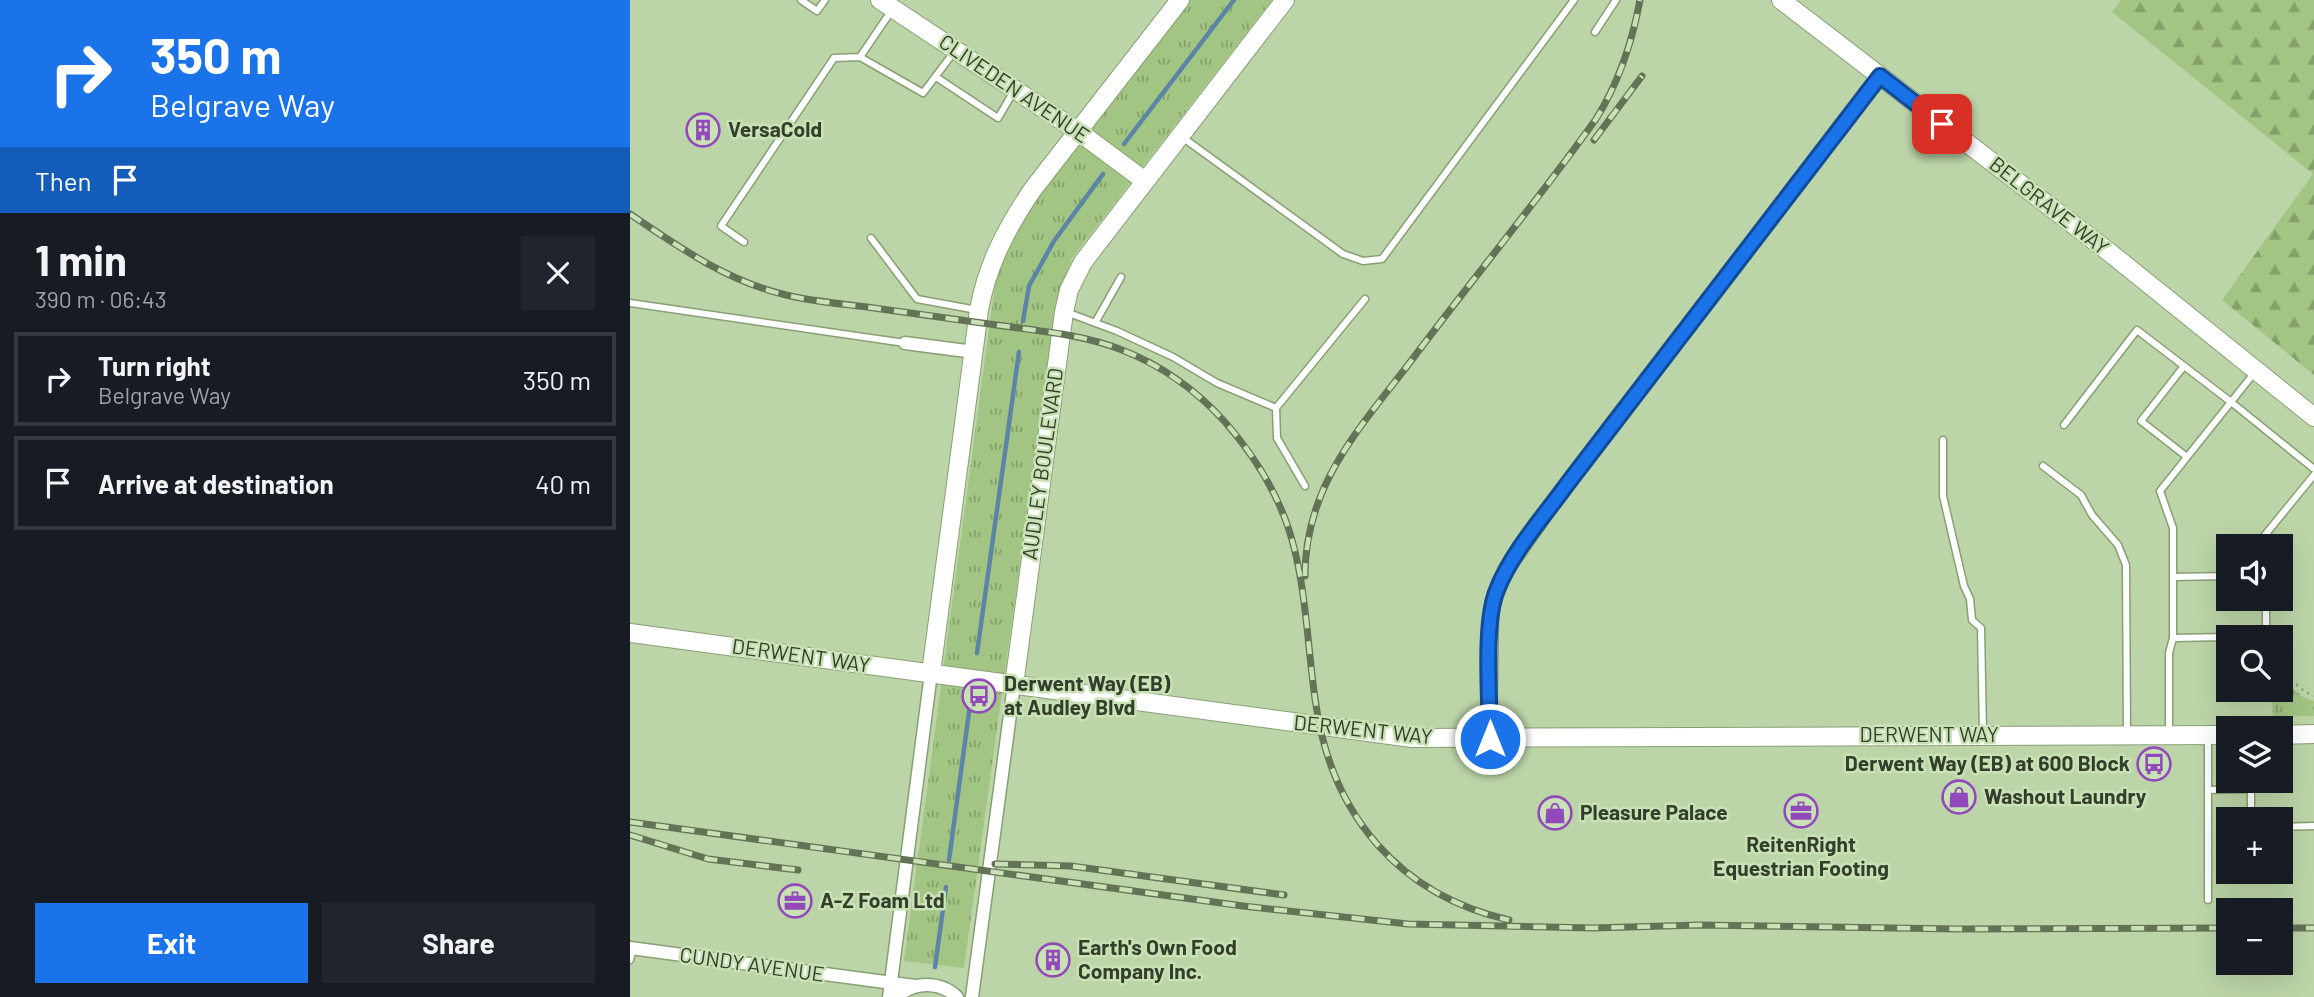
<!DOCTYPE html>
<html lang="en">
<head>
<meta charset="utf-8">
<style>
  body { margin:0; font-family:Barlow,sans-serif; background:#20242c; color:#f1f3f6; height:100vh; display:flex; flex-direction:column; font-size:26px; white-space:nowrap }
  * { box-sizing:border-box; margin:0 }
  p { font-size:23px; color:#9ea1a6 }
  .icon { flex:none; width:38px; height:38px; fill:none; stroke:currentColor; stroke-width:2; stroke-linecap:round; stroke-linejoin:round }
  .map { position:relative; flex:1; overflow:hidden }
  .side { display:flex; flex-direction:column; background:#171b24; width:630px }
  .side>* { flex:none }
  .banner { background:#1a73e8; color:#fff; overflow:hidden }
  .tools { position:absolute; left:1586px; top:534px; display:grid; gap:14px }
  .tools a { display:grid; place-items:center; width:77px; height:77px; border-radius:0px; background:#171b24; box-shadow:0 7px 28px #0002; font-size:35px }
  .pin { position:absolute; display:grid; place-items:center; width:60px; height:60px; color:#fff; margin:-30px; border-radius:14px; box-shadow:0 4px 10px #0006 }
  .me { position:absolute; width:77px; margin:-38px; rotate:0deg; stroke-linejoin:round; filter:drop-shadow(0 0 5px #0008) }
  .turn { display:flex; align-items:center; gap:24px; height:147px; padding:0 35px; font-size:32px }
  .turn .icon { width:91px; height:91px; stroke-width:2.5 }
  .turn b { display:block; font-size:49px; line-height:60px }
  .then { display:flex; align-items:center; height:66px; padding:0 35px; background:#0003; gap:14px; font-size:26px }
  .round { display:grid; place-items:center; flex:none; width:74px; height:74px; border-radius:0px; background:#20242c }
  .summary { display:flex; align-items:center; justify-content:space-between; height:119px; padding:0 35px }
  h1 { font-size:42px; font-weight:700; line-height:52px }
  .action { display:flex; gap:14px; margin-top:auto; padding:14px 35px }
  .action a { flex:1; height:80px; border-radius:0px; background:#1a73e8; color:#fff; font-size:28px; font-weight:700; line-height:80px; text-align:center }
  .action a+a { background:#20242c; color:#f1f3f6 }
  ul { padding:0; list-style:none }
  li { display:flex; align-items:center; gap:21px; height:94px; margin:0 14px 10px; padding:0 21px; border:4px solid #363941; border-radius:0px }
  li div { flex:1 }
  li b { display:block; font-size:26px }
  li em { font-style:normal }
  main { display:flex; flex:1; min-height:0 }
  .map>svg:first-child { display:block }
  .grass { fill:url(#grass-tufts) }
  .forest { fill:url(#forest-firs) }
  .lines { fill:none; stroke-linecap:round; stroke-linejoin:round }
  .stream { stroke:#5c84a6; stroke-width:4.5 }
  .lane-casing { stroke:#889f74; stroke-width:9 }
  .street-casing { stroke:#889f74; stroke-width:15 }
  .secondary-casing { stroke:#889f74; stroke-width:20 }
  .path { stroke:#8b9e7b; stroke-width:2.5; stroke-dasharray:2 5; stroke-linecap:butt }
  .lane { stroke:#fff; stroke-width:6 }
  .street { stroke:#fff; stroke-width:12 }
  .secondary { stroke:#fff; stroke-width:18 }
  .rail-casing { stroke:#647357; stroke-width:7 }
  .rail { stroke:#c9e2b5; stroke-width:4.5; stroke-dasharray:13; stroke-linecap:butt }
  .route-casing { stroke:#114b97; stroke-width:18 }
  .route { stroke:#1a73e8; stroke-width:12 }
  .labels { text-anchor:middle; stroke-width:5; stroke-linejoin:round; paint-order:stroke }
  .street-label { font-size:21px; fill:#343e2c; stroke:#c9e2b5 }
  .poi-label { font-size:21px; font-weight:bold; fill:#343e2c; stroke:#c9e2b5; text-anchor:start }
</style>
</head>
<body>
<main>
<section class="side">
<div class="banner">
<div class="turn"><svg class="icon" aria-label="right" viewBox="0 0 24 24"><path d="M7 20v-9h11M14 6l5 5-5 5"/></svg><div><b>350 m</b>Belgrave Way</div></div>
<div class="then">Then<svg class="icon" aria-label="arrive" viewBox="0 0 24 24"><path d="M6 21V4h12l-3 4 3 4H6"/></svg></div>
</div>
<div class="summary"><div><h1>1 min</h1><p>390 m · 06:43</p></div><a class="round"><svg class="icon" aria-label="close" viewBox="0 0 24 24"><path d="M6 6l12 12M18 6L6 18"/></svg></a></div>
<ul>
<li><svg class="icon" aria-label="right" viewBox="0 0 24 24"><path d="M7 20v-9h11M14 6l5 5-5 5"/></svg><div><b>Turn right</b><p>Belgrave Way</p></div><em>350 m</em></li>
<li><svg class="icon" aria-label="arrive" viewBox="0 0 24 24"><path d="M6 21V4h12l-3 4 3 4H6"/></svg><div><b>Arrive at destination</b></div><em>40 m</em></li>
</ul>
<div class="action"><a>Exit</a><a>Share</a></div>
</section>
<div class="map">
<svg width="1684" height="997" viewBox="0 0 1684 997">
  <defs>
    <pattern id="grass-tufts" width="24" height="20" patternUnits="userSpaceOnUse" patternTransform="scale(1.75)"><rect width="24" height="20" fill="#a2c583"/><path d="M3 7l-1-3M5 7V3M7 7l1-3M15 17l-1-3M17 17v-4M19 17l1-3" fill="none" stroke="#85a16b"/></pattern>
    <pattern id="forest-firs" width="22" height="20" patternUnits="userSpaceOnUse" patternTransform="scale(1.75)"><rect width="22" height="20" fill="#a2c583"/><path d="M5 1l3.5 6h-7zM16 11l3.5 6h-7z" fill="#85a16b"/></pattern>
  </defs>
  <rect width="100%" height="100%" fill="#bcd5a8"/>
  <path class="grass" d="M559,0H642L442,258L426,302L334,968L274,961L366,277L385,233L415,186Z
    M1650,678L1673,697L1684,701V716H1643L1642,690H1650Z"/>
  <path class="forest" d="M1491,0H1684V375L1592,300L1683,174L1482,12Z"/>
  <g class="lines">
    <path class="stream" d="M494,144L604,0
      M393,321L399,286L424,241L473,174
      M347,653L389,352
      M319,860L340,705
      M305,967L316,887"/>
    <defs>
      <path id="lane" d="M171,0L187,11L195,0
        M262,10L230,57L293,93L324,52
        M965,32L986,0
        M306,77L368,118L384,91
        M552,137L713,254L733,261L752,259L944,0
        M241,238L287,299L347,310
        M114,242L91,226L204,58L230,57
        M0,303L275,343
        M436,312L487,331L543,357L587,383L646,408L735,299
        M465,323L491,277
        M1554,366L1511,421L1557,457
        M646,408L647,438L675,486
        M1434,425L1507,330L1601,402L1625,372
        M1313,440V496L1334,586L1340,599L1342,620L1351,628L1353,733
        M1413,466L1451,495L1462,515L1488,545L1496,565L1497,733
        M1626,546L1684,475
        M1543,577V528L1530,491L1601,402L1684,469
        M1615,637H1628L1636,630V598
        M1543,638L1598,637
        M1539,733V653L1543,638V577L1598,576
        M1578,738V900
        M1621,780V819
        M1578,790L1621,789
        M1650,827L1684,826
        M0,960L3,948"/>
      <path id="street" d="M275,343L344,352
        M860,739L862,606L874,575L938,483L1250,76
        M0,948L285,986
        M259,997L301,673
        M267,997C284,981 310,981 327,997
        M342,997L384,685"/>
      <path id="secondary" d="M250,0L449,132L515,181
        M1151,0L1479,252L1684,417
        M0,633L782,738L1598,735
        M301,673L349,310C357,265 377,227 403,189L550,0
        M384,685L434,312L439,290L453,262L655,0
        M1650,735L1684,734"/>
    </defs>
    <use href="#lane" class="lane-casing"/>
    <use href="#street" class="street-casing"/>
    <use href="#secondary" class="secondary-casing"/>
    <path class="path" d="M1650,671L1674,691L1684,696"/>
    <use href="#lane" class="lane"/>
    <use href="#street" class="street"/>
    <use href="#secondary" class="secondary"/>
    <defs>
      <path id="rail" d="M964,140L1012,76
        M0,214C50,248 97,281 156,295C185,302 215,304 244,308C290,314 335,321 381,327C419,332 457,336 492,350C531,365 567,391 595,422C623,454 646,490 659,530C677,586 677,648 686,705C702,815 769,895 879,920
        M675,576C675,547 682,515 694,488C714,443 748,404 778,365C840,282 906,203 966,119C989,82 1002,43 1010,0
        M0,822L613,906L778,924L963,928L1070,925L1328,929L1598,928
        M0,835L78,859L168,870
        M365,864L441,866L654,895
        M1650,928H1684"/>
    </defs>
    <use href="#rail" class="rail-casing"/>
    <use href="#rail" class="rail"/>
  </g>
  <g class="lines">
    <defs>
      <path id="route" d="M860,739C860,701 853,623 867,590C881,553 915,515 938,483L1250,76L1312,124"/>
    </defs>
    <use href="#route" class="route-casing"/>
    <use href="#route" class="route"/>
  </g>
  <defs>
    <symbol id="building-ring" viewBox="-11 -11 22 22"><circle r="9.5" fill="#c9e2b5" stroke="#9249bb" stroke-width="1.5"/><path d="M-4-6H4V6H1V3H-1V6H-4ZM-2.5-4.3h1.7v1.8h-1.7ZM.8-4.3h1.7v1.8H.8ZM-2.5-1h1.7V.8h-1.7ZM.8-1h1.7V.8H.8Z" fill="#9249bb"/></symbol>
    <symbol id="bus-ring" viewBox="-11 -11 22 22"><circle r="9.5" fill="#c9e2b5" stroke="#9249bb" stroke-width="1.5"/><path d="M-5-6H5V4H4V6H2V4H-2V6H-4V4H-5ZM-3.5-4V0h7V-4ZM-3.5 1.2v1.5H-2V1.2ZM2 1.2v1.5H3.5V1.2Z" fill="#9249bb"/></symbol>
    <symbol id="shop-ring" viewBox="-11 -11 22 22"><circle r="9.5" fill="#c9e2b5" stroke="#9249bb" stroke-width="1.5"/><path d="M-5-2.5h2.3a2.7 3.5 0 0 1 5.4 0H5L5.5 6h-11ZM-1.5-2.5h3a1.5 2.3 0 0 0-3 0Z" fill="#9249bb"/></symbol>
    <symbol id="office-ring" viewBox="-11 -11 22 22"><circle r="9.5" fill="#c9e2b5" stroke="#9249bb" stroke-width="1.5"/><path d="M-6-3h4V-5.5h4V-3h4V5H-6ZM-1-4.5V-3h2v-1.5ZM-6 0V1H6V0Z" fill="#9249bb"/></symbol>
  </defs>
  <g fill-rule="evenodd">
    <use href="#building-ring" x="54" y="111" width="38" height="38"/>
    <use href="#bus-ring" x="330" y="677" width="38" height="38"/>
    <use href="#bus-ring" x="1505" y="745" width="38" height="38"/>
    <use href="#shop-ring" x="1310" y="778" width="38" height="38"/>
    <use href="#office-ring" x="1152" y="792" width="38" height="38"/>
    <use href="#shop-ring" x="906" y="794" width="38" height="38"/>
    <use href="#office-ring" x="146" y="882" width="38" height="38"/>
    <use href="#building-ring" x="404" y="941" width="38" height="38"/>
  </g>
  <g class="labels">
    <g class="street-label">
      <text transform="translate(384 89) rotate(34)" y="7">CLIVEDEN AVENUE</text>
      <text transform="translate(1419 206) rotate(38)" y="7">BELGRAVE WAY</text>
      <text transform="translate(413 464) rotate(-82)" y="7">AUDLEY BOULEVARD</text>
      <text transform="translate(171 656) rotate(8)" y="7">DERWENT WAY</text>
      <text transform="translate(733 730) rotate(6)" y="7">DERWENT WAY</text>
      <text x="1299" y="742">DERWENT WAY</text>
      <text transform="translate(122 965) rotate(8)" y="7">CUNDY AVENUE</text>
    </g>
    <g class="poi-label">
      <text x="98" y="137">VersaCold</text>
      <text x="374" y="691">Derwent Way (EB)<tspan x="374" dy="24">at Audley Blvd</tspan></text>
      <text x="1500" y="771" text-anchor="end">Derwent Way (EB) at 600 Block</text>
      <text x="1354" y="804">Washout Laundry</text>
      <text x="950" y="820">Pleasure Palace</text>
      <text x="1171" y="852" text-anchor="middle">ReitenRight<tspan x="1171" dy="24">Equestrian Footing</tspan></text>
      <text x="190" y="908">A-Z Foam Ltd</text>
      <text x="448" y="955">Earth's Own Food<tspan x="448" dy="24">Company Inc.</tspan></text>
    </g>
  </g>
</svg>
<div class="tools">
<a><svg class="icon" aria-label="sound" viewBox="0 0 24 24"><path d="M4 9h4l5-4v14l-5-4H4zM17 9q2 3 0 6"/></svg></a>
<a><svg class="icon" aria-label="search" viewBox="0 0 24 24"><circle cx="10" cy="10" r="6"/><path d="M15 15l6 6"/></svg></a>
<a><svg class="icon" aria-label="layers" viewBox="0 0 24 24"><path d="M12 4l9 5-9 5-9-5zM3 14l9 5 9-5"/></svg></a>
<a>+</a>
<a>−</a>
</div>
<div class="pin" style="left:1312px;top:124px;background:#d93025"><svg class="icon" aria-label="arrive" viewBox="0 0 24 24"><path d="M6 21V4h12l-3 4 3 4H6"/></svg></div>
<svg class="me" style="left:860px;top:739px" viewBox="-20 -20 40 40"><circle r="17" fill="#1a73e8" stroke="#fff" stroke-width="3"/><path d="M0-11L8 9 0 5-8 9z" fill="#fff"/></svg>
</div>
</main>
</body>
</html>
